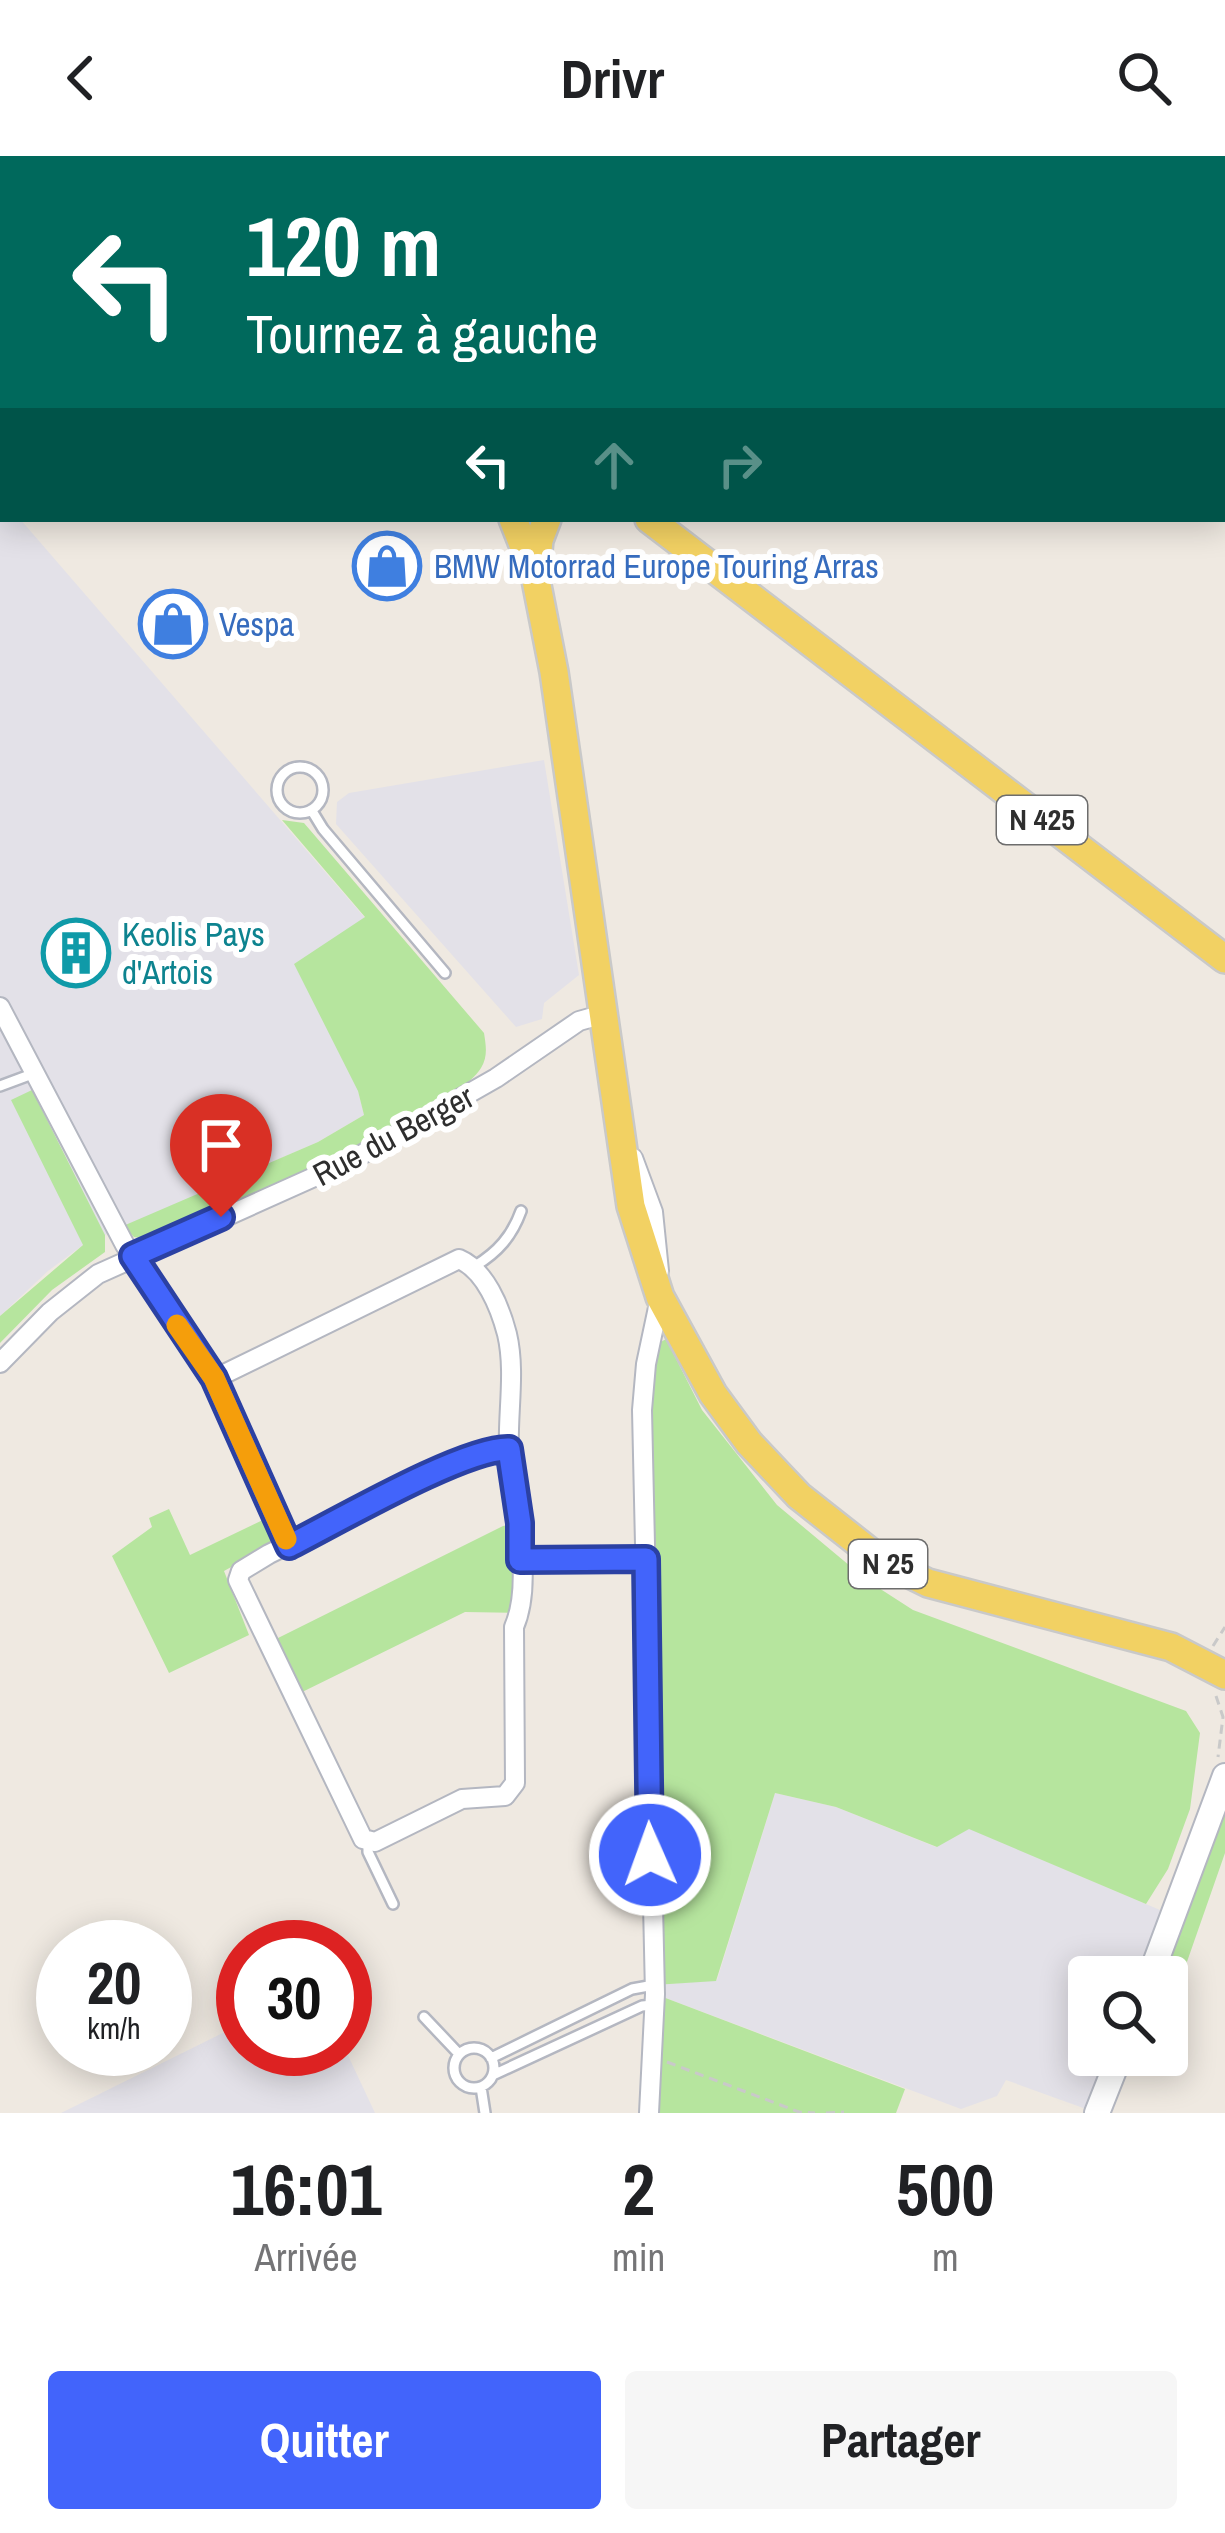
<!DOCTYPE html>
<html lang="fr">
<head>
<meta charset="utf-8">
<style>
  body { margin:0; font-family:"Archivo Narrow",sans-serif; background:#f6f6f6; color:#202124; height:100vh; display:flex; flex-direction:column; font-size:45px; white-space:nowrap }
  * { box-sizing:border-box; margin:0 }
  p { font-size:39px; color:#757577 }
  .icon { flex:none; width:66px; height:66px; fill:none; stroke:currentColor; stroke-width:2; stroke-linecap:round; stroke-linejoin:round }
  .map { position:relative; height:1957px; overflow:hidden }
  .drawer { display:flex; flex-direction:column; background:#fff; flex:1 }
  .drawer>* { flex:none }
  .guide { position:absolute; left:0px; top:0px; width:1227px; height:366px; box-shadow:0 6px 30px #0003; background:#00695c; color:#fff; overflow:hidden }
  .controls { position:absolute; left:1068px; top:1800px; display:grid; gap:24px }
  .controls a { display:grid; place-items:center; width:120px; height:120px; border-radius:12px; background:#fff; box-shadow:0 6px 30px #0003; font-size:60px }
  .speed { position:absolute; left:36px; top:1764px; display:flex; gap:24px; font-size:60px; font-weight:700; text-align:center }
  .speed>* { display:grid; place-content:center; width:156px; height:156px; border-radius:50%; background:#fff; box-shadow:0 6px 30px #0003; line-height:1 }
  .speed small { font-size:30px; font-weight:400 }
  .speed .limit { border:18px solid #d22; background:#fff; color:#111 }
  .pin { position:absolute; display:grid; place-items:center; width:102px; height:102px; color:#fff; margin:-123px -51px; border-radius:50% 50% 50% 0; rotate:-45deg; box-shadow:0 0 12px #0007 }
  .pin .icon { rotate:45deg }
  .me { position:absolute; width:132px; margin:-66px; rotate:358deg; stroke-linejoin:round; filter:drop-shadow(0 0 9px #0008) }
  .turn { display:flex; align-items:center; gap:42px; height:252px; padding:0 48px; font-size:54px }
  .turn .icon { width:156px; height:156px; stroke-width:2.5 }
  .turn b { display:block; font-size:84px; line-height:102px }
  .lanes { display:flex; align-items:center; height:114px; padding:0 48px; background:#0003; justify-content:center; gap:60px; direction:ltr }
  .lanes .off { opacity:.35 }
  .eta { display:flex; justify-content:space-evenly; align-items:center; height:204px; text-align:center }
  .eta b { font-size:72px; font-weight:700; line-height:84px }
  .cta { display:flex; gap:24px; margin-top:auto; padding:24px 48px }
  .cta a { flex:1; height:138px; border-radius:12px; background:#4264fb; color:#fff; font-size:48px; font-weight:700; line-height:138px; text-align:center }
  .cta a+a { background:#f6f6f6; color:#202124 }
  header { display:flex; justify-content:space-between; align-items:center; height:156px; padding:0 48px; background:#fff; font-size:54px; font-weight:700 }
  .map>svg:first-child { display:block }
  .industrial { fill:#e3e1e8 }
  .green { fill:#b6e59e }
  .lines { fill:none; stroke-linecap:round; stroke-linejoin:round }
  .service-casing { stroke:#b4b7c1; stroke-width:14 }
  .minor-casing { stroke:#b4b7c1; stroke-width:22 }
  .tertiary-casing { stroke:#b4b7c1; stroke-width:26 }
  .secondary-casing { stroke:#b4b7c1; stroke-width:28 }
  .primary-casing { stroke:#c9c9c9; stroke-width:32 }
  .path { stroke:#c9c9c9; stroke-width:3; stroke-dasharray:9 6; stroke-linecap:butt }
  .service { stroke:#fff; stroke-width:9 }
  .minor { stroke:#fff; stroke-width:18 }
  .tertiary { stroke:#fff; stroke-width:21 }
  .secondary { stroke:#fff; stroke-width:24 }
  .primary { stroke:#f2d163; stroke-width:27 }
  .route-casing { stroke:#2b41a3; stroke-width:30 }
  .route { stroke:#4264fb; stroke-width:21 }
  .slow { stroke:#f59e0b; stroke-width:21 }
  .labels { text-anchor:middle; stroke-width:12; stroke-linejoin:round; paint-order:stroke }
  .shield { fill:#fff; stroke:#6d6d6d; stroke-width:3 }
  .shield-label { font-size:30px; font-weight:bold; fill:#2e2e2e }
  .shop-label { font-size:33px; fill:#366cbe; stroke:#fff; text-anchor:start }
  .culture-label { font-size:33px; fill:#0d838f; stroke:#fff; text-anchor:start }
  .street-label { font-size:33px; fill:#2e2e2e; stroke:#fff }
</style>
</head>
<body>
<header><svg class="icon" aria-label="back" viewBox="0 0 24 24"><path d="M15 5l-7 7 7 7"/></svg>Drivr<svg class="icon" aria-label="search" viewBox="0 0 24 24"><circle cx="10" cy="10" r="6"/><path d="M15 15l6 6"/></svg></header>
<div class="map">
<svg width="1225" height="1957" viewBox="0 0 1225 1957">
  <rect width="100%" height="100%" fill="#efe9e1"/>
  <path class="industrial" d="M0,341L3,363H20L365,762L358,935L364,959L318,986L105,1079L32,934L83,1089L48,1115L0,1160Z
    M544,604L579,819L544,847L542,863L516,871L336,668L337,646L349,637Z
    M775,1637L836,1651L936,1691L968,1672L1160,1754L1144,1821H1089V1899H1120L1097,1957L1006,1924L997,1940L961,1953L655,1838L654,1829L717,1824Z
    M243,1867V1893H345L375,1957H61Z"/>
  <path class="green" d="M282,664L304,667L484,877C486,890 488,900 481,912C452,960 209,1058 146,1083L134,1081L123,1070L318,986L364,959L358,935L294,808L365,761Z
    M32,934L105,1079V1096L52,1134L0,1187V1160L83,1089L11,944Z
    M666,1183L702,1254L777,1349L868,1425L913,1454L1186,1555L1200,1577L1190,1653L1168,1713L1146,1748L969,1673L937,1691L836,1651L775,1637L716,1825L654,1829L647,1415L652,1191Z
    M169,1353L190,1399L267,1362L274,1379L269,1390L224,1415L249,1479L169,1517L112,1400L152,1371L149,1362Z
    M520,1367V1457L465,1456L292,1541L266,1488L503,1370Z
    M1225,1649V1697L1167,1863V1821H1163Z
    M655,1838L905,1933L896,1957H649Z"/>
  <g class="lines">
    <defs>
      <path id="service" d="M0,11L3,9
        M277 634a23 23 0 1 1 46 0a23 23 0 1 1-46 0Z
        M312,655L323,673L445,817
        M0,930L35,917
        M475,1110C498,1096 512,1080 521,1055
        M368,1684V1696L393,1748
        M424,1861L459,1898
        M454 1912a20 20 0 1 1 40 0a20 20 0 1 1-40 0Z
        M491,1902L632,1833L654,1829
        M493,1919L642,1850L654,1849
        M481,1931L485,1957"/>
      <path id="minor" d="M0,851L125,1089L214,1223L289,1390
        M633,1002L653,1056L659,1115
        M0,1207L50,1156L98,1118L352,1004L496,922L579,865L604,858
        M214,1223L459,1103C485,1114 500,1151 507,1178C516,1216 507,1259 509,1298C512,1348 535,1423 514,1471L515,1627L505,1640L462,1643L375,1686L363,1683L238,1424L241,1415L269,1398L460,1305L491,1292L509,1293
        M521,1404L646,1403
        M649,1957L655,1838L642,1254L646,1208L660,1142"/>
      <path id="tertiary" d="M662,3V0"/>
      <path id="secondary" d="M1150,1821L1225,1620
        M1097,1957L1120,1899"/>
      <path id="primary" d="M171,0L175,3
        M513,363L535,419L554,516L631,1050L660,1141L713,1238L749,1287L799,1340L879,1403L928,1427L1171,1491L1225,1519
        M649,363L1225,803
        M536,414L539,384L547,363"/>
    </defs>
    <use href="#service" class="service-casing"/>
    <use href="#minor" class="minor-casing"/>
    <use href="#tertiary" class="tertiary-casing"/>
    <use href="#secondary" class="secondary-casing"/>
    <use href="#primary" class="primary-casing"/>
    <path class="path" d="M1213,1490L1225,1471
      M1216,1540L1223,1561L1218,1601
      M667,1906L799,1956L815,1957
      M826,1957L844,1956"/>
    <use href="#service" class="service"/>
    <use href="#minor" class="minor"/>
    <use href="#tertiary" class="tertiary"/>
    <use href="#secondary" class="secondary"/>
    <use href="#primary" class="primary"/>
  </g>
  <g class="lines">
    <defs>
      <path id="route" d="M221,1061L133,1100L214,1222L289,1390C335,1367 465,1291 509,1293L520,1367V1404L646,1403L650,1699"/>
    </defs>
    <use href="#route" class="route-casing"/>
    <use href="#route" class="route"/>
    <path class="slow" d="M177,1169L214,1222L286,1383"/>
  </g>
  <defs>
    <symbol id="shop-ring" viewBox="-11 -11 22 22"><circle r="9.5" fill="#fff" stroke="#3f7fe0" stroke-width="1.5"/><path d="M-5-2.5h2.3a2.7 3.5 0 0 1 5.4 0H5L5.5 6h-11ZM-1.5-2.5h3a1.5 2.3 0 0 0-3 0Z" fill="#3f7fe0"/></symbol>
    <symbol id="building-ring" viewBox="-11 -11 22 22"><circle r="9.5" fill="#fff" stroke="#0f9aa8" stroke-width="1.5"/><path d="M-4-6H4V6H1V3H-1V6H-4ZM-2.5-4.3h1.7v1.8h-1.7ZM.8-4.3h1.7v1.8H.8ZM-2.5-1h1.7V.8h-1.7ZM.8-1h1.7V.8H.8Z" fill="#0f9aa8"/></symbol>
  </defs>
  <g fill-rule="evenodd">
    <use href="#shop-ring" x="349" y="372" width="76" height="76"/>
    <use href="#shop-ring" x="135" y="430" width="76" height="76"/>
    <use href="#building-ring" x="38" y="759" width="76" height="76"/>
  </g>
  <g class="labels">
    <g class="shield">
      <rect x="997" y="640" width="90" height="48" rx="9"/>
      <rect x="849" y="1384" width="78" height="48" rx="9"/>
    </g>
    <g class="shield-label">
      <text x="1042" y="674">N 425</text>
      <text x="888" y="1418">N 25</text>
    </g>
    <g class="shop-label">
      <text x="434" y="422">BMW Motorrad Europe Touring Arras</text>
      <text x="219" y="480">Vespa</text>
    </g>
    <g class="culture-label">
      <text x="122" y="790">Keolis Pays<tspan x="122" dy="38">d'Artois</tspan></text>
    </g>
    <g class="street-label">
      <text transform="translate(393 979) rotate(-28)" y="12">Rue du Berger</text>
    </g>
  </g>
</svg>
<div class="controls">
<a><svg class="icon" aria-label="search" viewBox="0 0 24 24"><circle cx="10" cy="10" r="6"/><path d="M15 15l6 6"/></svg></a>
</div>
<div class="speed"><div>20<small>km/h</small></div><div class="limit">30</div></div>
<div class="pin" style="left:221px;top:1061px;background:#d93025"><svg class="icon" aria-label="arrive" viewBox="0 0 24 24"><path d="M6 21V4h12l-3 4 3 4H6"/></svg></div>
<svg class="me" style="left:650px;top:1699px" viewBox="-20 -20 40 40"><circle r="17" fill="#4264fb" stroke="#fff" stroke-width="3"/><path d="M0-11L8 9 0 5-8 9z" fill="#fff"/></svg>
<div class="guide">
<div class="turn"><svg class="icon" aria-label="left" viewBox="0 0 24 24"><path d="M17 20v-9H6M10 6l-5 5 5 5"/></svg><div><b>120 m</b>Tournez à gauche</div></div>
<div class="lanes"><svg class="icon" aria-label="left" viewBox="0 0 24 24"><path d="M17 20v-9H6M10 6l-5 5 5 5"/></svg><svg class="icon off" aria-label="ahead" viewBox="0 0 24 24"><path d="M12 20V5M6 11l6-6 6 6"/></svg><svg class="icon off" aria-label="right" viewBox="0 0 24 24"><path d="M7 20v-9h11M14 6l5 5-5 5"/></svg></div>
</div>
</div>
<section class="drawer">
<div class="eta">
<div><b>16:01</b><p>Arrivée</p></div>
<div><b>2</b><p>min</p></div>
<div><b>500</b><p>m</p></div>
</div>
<div class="cta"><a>Quitter</a><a>Partager</a></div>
</section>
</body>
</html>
